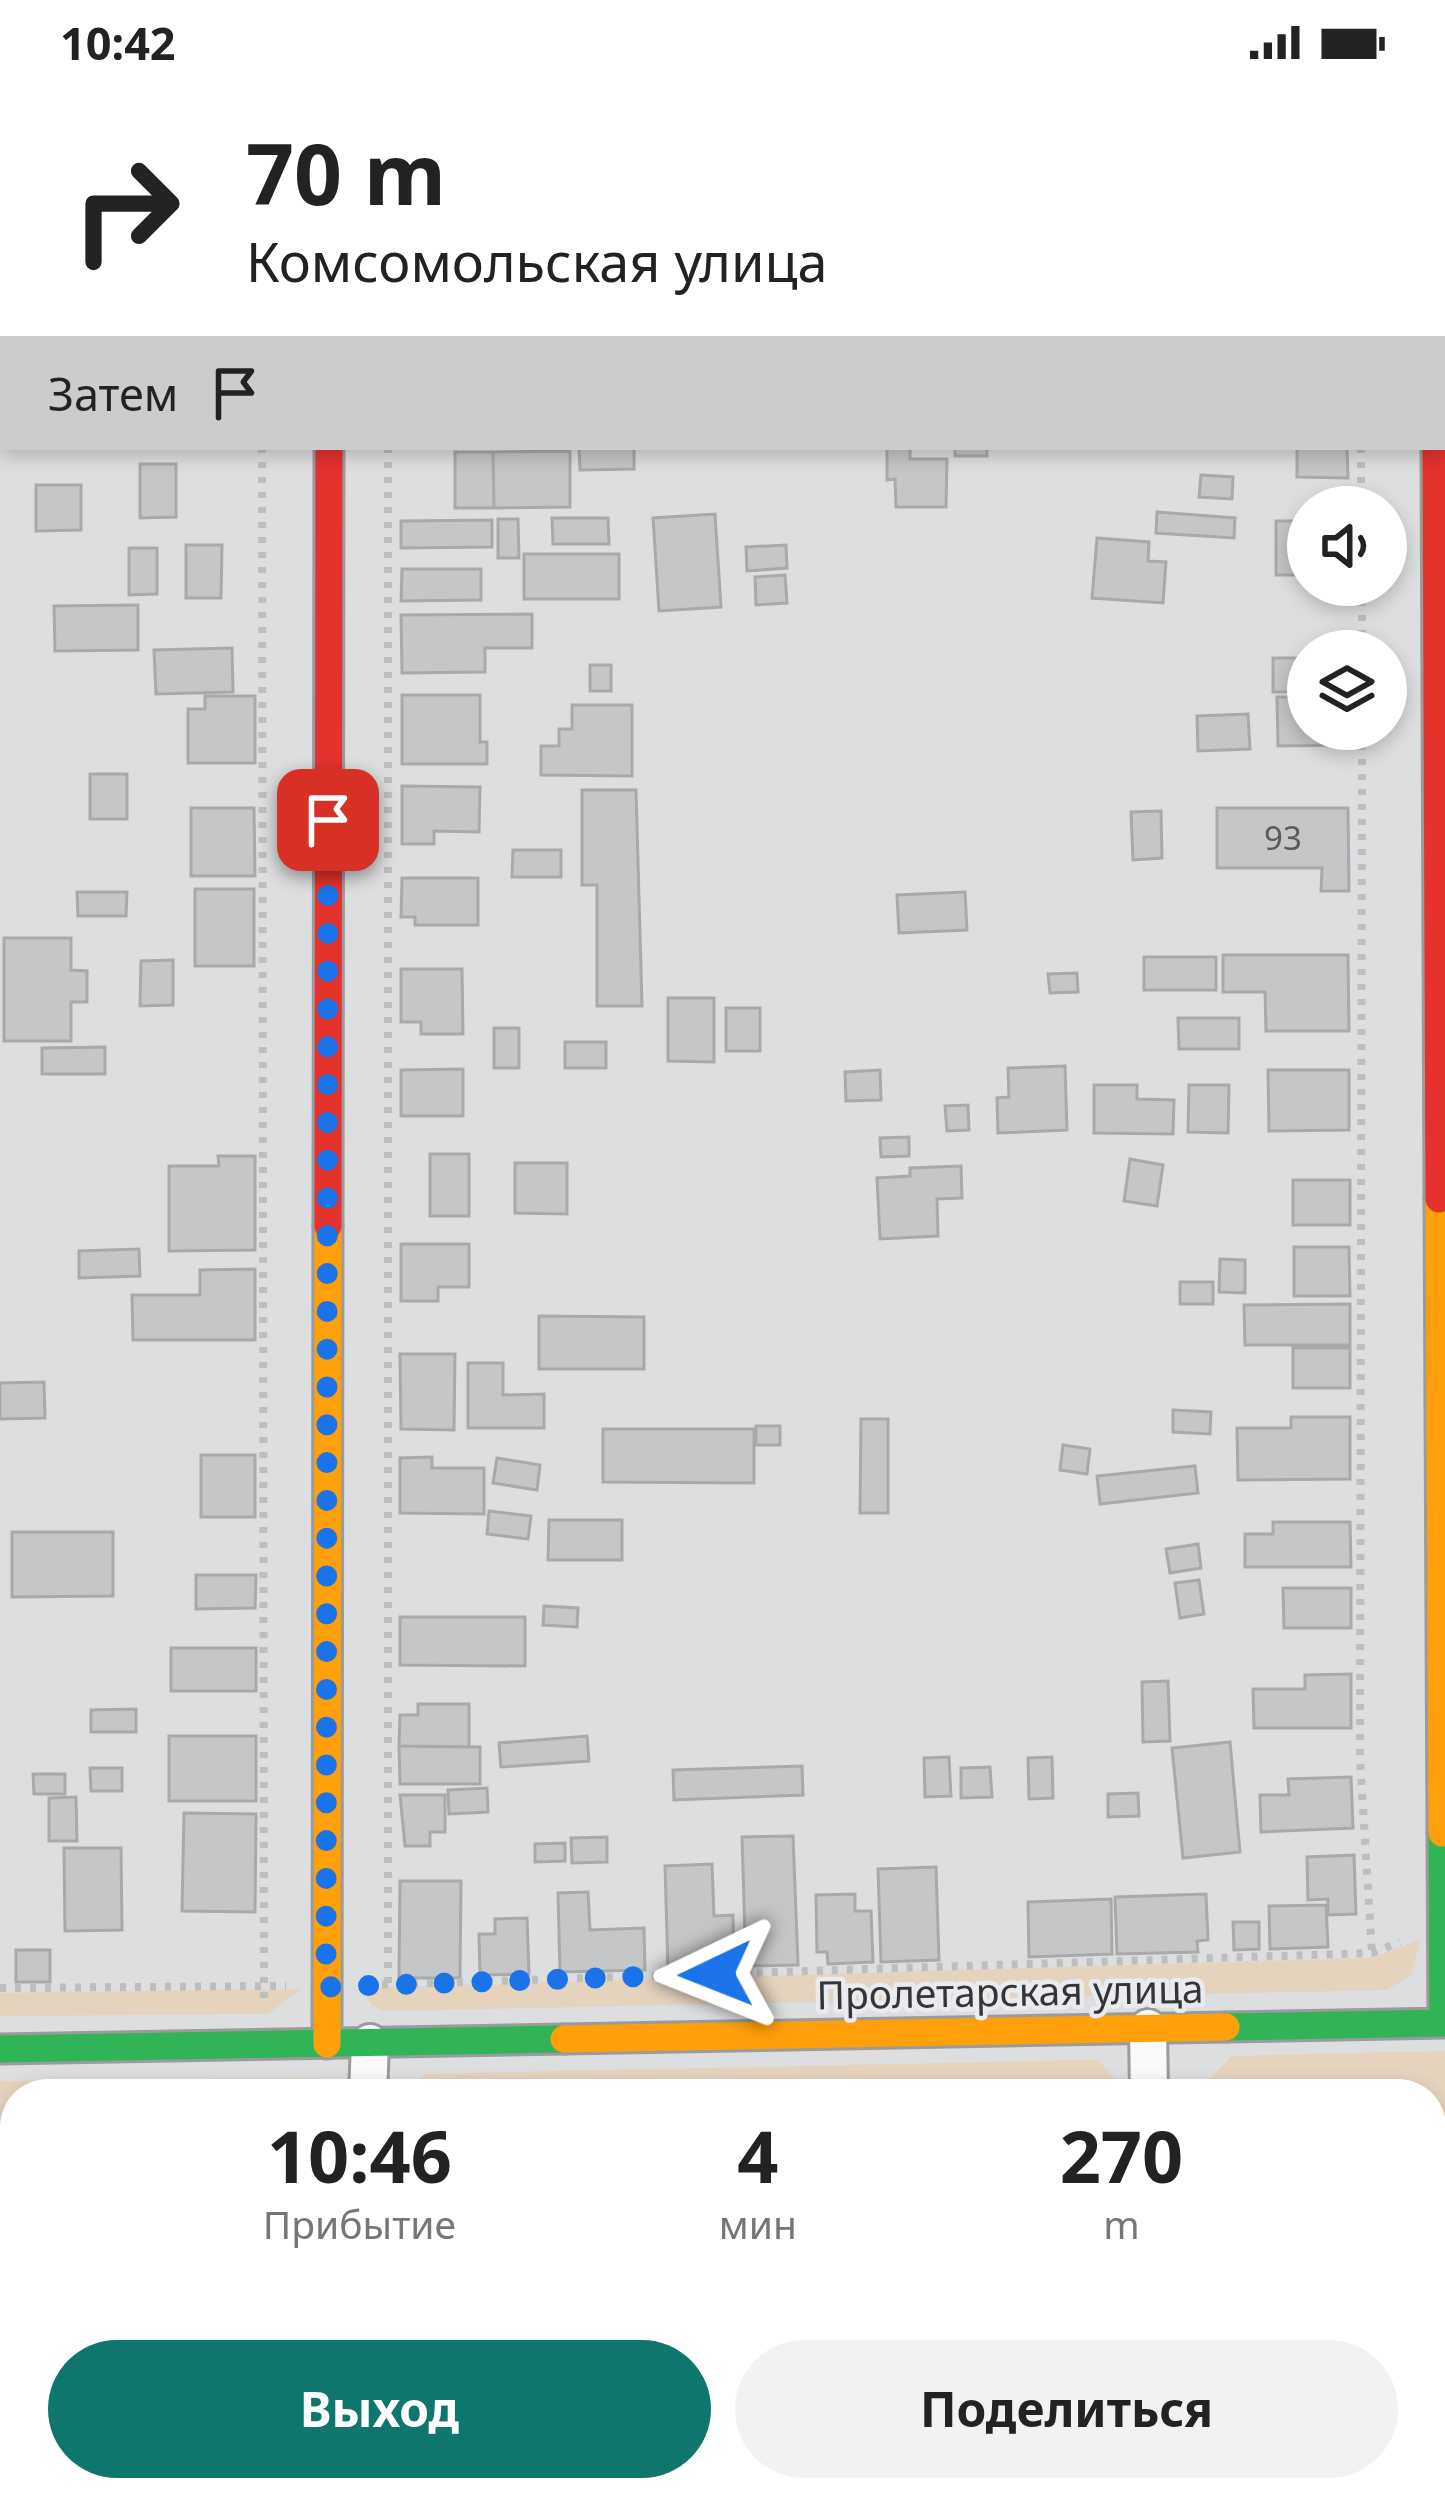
<!DOCTYPE html>
<html lang="ru">
<head>
<meta charset="utf-8">
<style>
  body { margin:0; font-family:"Noto Sans",sans-serif; background:#f2f2f2; color:#222; height:100vh; display:flex; flex-direction:column; font-size:45px; white-space:nowrap }
  * { box-sizing:border-box; margin:0 }
  p { font-size:39px; color:#767676 }
  .icon { flex:none; width:66px; height:66px; fill:none; stroke:currentColor; stroke-width:2; stroke-linecap:round; stroke-linejoin:round }
  .map { position:relative; flex:1; overflow:hidden }
  .panel { position:absolute; left:0px; top:1995px; width:1446px; height:423px; display:flex; flex-direction:column; background:#fff; border-radius:48px 48px 0 0; box-shadow:0 6px 18px #0003 }
  .panel>* { flex:none }
  .banner { position:absolute; left:0px; top:0px; width:1446px; height:366px; box-shadow:0 6px 18px #0003; background:#fff; color:#222; overflow:hidden }
  .controls { position:absolute; left:1287px; top:402px; display:grid; gap:24px }
  .controls a { display:grid; place-items:center; width:120px; height:120px; border-radius:50%; background:#fff; box-shadow:0 6px 18px #0003; font-size:60px }
  .pin { position:absolute; display:grid; place-items:center; width:102px; height:102px; color:#fff; margin:-51px; border-radius:24px; box-shadow:0 6px 18px #0006 }
  .me { position:absolute; width:132px; margin:-66px; rotate:268deg; stroke-linejoin:round; filter:drop-shadow(0 0 9px #0008) }
  .turn { display:flex; align-items:center; gap:42px; height:252px; padding:0 48px; font-size:54px }
  .turn .icon { width:156px; height:156px; stroke-width:2.5 }
  .turn b { display:block; font-size:84px; line-height:102px }
  .then { display:flex; align-items:center; height:114px; padding:0 48px; background:#0003; gap:24px; font-size:45px }
  .eta { display:flex; justify-content:space-evenly; align-items:center; height:204px; text-align:center }
  .eta b { font-size:72px; font-weight:700; line-height:84px }
  .button { display:flex; gap:24px; margin-top:auto; padding:24px 48px }
  .button a { flex:1; height:138px; border-radius:72px; background:#0f766e; color:#fff; font-size:48px; font-weight:700; line-height:138px; text-align:center }
  .button a+a { background:#f2f2f2; color:#222 }
  .status { display:flex; justify-content:space-between; align-items:center; height:84px; padding:0 60px; background:#fff; direction:ltr }
  .status svg { height:33px; fill:currentColor }
  .map>svg:first-child { display:block }
  .green { fill:#e5d3be }
  .building { fill:#c5c6c7; stroke:#a8a9ab; stroke-width:3 }
  .lines { fill:none; stroke-linecap:round; stroke-linejoin:round }
  .street-casing { stroke:#9a9b9c; stroke-width:42 }
  .fast-casing { stroke:#9a9b9c; stroke-width:33 }
  .slow-casing { stroke:#9a9b9c; stroke-width:33 }
  .jam-casing { stroke:#9a9b9c; stroke-width:33 }
  .path { stroke:#bdbebf; stroke-width:8; stroke-dasharray:6 9; stroke-linecap:butt }
  .street { stroke:#fafafa; stroke-width:36 }
  .fast { stroke:#30b455; stroke-width:27 }
  .slow { stroke:#ff9f0a; stroke-width:27 }
  .jam { stroke:#e5322d; stroke-width:27 }
  .route { stroke:#1a73e8; stroke-width:21; stroke-dasharray:0 37.8 }
  .labels { text-anchor:middle; stroke-width:9; stroke-linejoin:round; paint-order:stroke }
  .number-label { font-size:33px; fill:#595a5b }
  .street-label { font-size:39px; fill:#343536; stroke:#e9ebee }
</style>
</head>
<body>
<div class="status"><b>10:42</b><svg viewBox="0 0 49 12"><path d="M0 12V9h3v3zM5 12V6h3v6zM10 12V3h3v9zM15 12V0h3v12zM26 1h20v11H26zM47 4h2v5h-2z"/></svg></div>
<div class="map">
<svg width="1445" height="2416" viewBox="0 0 1445 2416">
  <rect width="100%" height="100%" fill="#dddee0"/>
  <path class="green" d="M1420,1856L1411,1891L1387,1906L385,1927L372,1922L361,1904L1372,1874Z
    M301,1905L268,1930L0,1932V1909Z
    M1445,1967V2128L1431,2132V2010H1196L1231,1972Z
    M1085,1976H1098L1128,2010H399L425,1990Z
    M306,1994H317L333,2010H15V2212L0,2213V1997Z"/>
  <path class="building" d="M398,0H503V3H398Z
    M579,363H634V385L580,386Z
    M955,363H987V372H955Z
    M1297,363H1347L1348,394L1297,393Z
    M887,364H910V375H947L946,423H896L895,395L887,396Z
    M570,367V423L494,424L493,368Z
    M455,368H493L494,424H455Z
    M140,380H176V433L140,434Z
    M1201,391L1233,393L1232,415L1199,413Z
    M36,401H81V446L36,447Z
    M1157,428L1235,434L1234,454L1156,449Z
    M715,430L721,523L659,527L653,434Z
    M552,434H608L609,460H553Z
    M498,435H518L519,474H498Z
    M492,436V463L401,464V437Z
    M1276,437H1308V491H1276Z
    M1097,454L1149,458L1148,477L1166,478L1163,519L1092,514Z
    M186,461H222L221,514H186Z
    M786,461L787,484L747,487L746,463Z
    M129,464H157V510L129,511Z
    M524,470H619V515H524Z
    M402,485H481V516L401,517Z
    M785,491L787,519L756,521L755,493Z
    M138,521V566L55,567L54,522Z
    M532,530V564H485V588L402,589L401,531Z
    M232,564L233,608L156,610L154,566Z
    M1273,574H1308V608H1273Z
    M590,581H611V607H590Z
    M402,611H480V658H487V680H402Z
    M205,612H255V679H188V625H205Z
    M1277,613H1308V645H1348V661L1278,662Z
    M572,621H632V692L541,691V662H559V645H572Z
    M1248,630L1250,665L1198,667L1197,632Z
    M90,690H127V735H90Z
    M402,702L480,703L479,748L434,747V760H402Z
    M582,706H636L642,922H597V801H582Z
    M191,724H254L255,792H191Z
    M1217,724H1348L1349,807H1321L1322,784H1217Z
    M1161,727L1162,774L1133,776L1131,728Z
    M513,766H561V793H512Z
    M402,794H478V841H415V833H401Z
    M195,805H254V882H195Z
    M77,808H127L126,832H78Z
    M965,808L967,846L899,849L897,811Z
    M4,854H71V886L87,887V918H71V957H4Z
    M1223,871H1348L1349,947H1266L1265,908H1223Z
    M1144,873H1216V906H1144Z
    M173,876V921L140,922L141,877Z
    M401,885H462L463,950H421V938H401Z
    M1077,889L1078,908L1050,909L1048,890Z
    M668,914H714V978L668,977Z
    M726,924H760V967H726Z
    M1178,934H1239V965H1179Z
    M494,944H519V984H494Z
    M565,958H606V984H565Z
    M105,963V990H42V964Z
    M1065,982L1067,1046L998,1049L997,1014L1009,1013L1008,984Z
    M463,985V1032H401V986Z
    M880,986L881,1016L846,1017L845,988Z
    M1268,986H1349V1046L1269,1047Z
    M1094,1001H1137V1015L1174,1016L1173,1050L1094,1049Z
    M1189,1001H1229L1228,1049L1188,1048Z
    M968,1021L969,1046L947,1047L945,1022Z
    M909,1053V1072L881,1073L880,1054Z
    M430,1070H469V1132H430Z
    M218,1072H255V1166L169,1167V1082H219Z
    M1130,1075L1163,1081L1157,1122L1124,1117Z
    M515,1079H567V1130L515,1129Z
    M961,1082L962,1114L937,1115L938,1152L880,1155L877,1094L910,1092V1084Z
    M1293,1096H1350V1141H1293Z
    M401,1160H469V1203H438V1217H401Z
    M1294,1163H1349L1350,1212H1294Z
    M139,1165L140,1192L79,1194V1167Z
    M1220,1175L1245,1176V1209L1219,1208Z
    M255,1185V1256H133L132,1211H200V1186Z
    M1180,1198H1213V1220H1180Z
    M1350,1220V1261H1245L1244,1221Z
    M539,1232L644,1233V1285H539Z
    M1293,1264H1350V1304H1293Z
    M400,1270H455L454,1346L401,1345Z
    M468,1279H503V1311L544,1310V1344H468Z
    M44,1298L45,1334L0,1335V1299Z
    M1173,1326L1211,1328L1210,1350L1173,1348Z
    M1291,1333H1350V1395L1238,1396L1237,1344H1291Z
    M861,1335H888V1429H860Z
    M756,1342H780V1361H756Z
    M603,1345H754V1399L603,1398Z
    M1063,1361L1090,1365L1087,1390L1060,1386Z
    M201,1371H255V1433H201Z
    M432,1373V1384H484V1430L400,1429V1374Z
    M497,1374L540,1381L537,1406L493,1399Z
    M1195,1382L1198,1409L1100,1420L1097,1392Z
    M489,1427L531,1432L528,1455L487,1450Z
    M549,1436H622V1476H548Z
    M1273,1438H1350L1351,1483H1245V1450H1273Z
    M12,1448H113V1512L12,1513Z
    M1198,1460L1201,1484L1170,1489L1166,1465Z
    M196,1491H256L255,1524L196,1525Z
    M1199,1496L1204,1530L1180,1534L1175,1499Z
    M1283,1504H1351V1544H1284Z
    M544,1522L578,1524L577,1543L543,1541Z
    M400,1533H525V1582L400,1581Z
    M171,1564H256V1607H171Z
    M1351,1590V1644H1254L1253,1605H1305V1591Z
    M1168,1597L1170,1657L1143,1658L1142,1598Z
    M418,1620H469V1663L399,1662L400,1631H418Z
    M136,1625V1648H91V1626Z
    M169,1652H256V1717H169Z
    M587,1652L589,1677L501,1683L499,1659Z
    M1230,1658L1240,1768L1183,1774L1172,1664Z
    M399,1662L480,1663V1700H400Z
    M949,1673L951,1712L925,1713L924,1674Z
    M1052,1673L1053,1714L1029,1715L1028,1674Z
    M802,1682L803,1711L674,1716L673,1686Z
    M990,1683L992,1713L961,1714V1684Z
    M90,1684H122V1707H91Z
    M33,1690H65V1710H34Z
    M1351,1693L1353,1744L1261,1748L1260,1711H1289L1288,1695Z
    M487,1704L488,1728L449,1730L448,1706Z
    M1138,1709L1139,1732L1108,1733V1710Z
    M400,1711H445V1748H430V1762H405Z
    M76,1713L77,1757H49V1714Z
    M184,1729L256,1730L255,1828L182,1827Z
    M793,1752L798,1881L746,1882L742,1753Z
    M607,1753V1778L572,1779L571,1754Z
    M565,1759V1777L535,1778V1760Z
    M64,1764H121L122,1846L65,1847Z
    M1354,1771L1356,1830L1328,1831V1815L1308,1816L1307,1773Z
    M712,1780L714,1832L733,1831L734,1883L668,1885L665,1782Z
    M936,1783L939,1876L881,1878L878,1785Z
    M400,1797H461L460,1894H399Z
    M588,1808L590,1846L644,1844L645,1886L560,1888L558,1809Z
    M855,1810V1827H871L873,1878L828,1880L827,1868H817L816,1811Z
    M1206,1810L1208,1856L1197,1857L1198,1868L1117,1870L1115,1813Z
    M1111,1815L1112,1870L1029,1873L1028,1818Z
    M1326,1821L1328,1863L1270,1865L1269,1822Z
    M527,1834L529,1890L480,1891L479,1850H495V1835Z
    M1233,1838H1259V1865L1234,1866Z
    M16,1866H50V1898H16Z
    M0,2233H15V2333H0Z
    M0,2355H15V2381H0Z
    M437,2403H482L481,2408L516,2409L515,2416H437Z
    M1002,2403H1068L1067,2416H1022L1002,2411Z"/>
  <g class="lines">
    <defs>
      <path id="street" d="M1435,0V3
        M329,3V0
        M1148,1944L1149,2010
        M368,2010L370,1959
        M353,2416L354,2403
        M1134,2416L1135,2403"/>
      <path id="fast" d="M1442,1749L1443,1939
        M1226,1943L1445,1939
        M0,1965L564,1955"/>
      <path id="slow" d="M1439,1115L1442,1749
        M564,1955L1226,1943
        M327,1960L328,1142"/>
      <path id="jam" d="M1436,363L1439,1115
        M328,1142L329,363"/>
    </defs>
    <use href="#street" class="street-casing"/>
    <use href="#fast" class="fast-casing"/>
    <use href="#slow" class="slow-casing"/>
    <use href="#jam" class="jam-casing"/>
    <path class="path" d="M262,0V3
      M387,0V3
      M1359,0V3
      M262,363L264,1919
      M388,363V1901
      M1361,363V423
      M1362,501V567
      M1362,645L1360,1675L1372,1869
      M367,1901L1372,1869L1400,1858
      M0,1904L286,1902
      M1431,2023L1445,2020
      M0,2062L15,2061"/>
    <use href="#street" class="street"/>
    <use href="#fast" class="fast"/>
    <use href="#slow" class="slow"/>
    <use href="#jam" class="jam"/>
  </g>
  <g class="lines">
    <path class="route" d="M328,736L326,1903L716,1890"/>
  </g>
  <g class="labels">
    <g class="number-label">
      <text x="1283" y="766">93</text>
    </g>
    <g class="street-label">
      <text transform="translate(1010 1908) rotate(-1)" y="14">Пролетарская улица</text>
    </g>
  </g>
</svg>
<div class="controls">
<a><svg class="icon" aria-label="sound" viewBox="0 0 24 24"><path d="M4 9h4l5-4v14l-5-4H4zM17 9q2 3 0 6"/></svg></a>
<a><svg class="icon" aria-label="layers" viewBox="0 0 24 24"><path d="M12 4l9 5-9 5-9-5zM3 14l9 5 9-5"/></svg></a>
</div>
<div class="pin" style="left:328px;top:736px;background:#d93025"><svg class="icon" aria-label="arrive" viewBox="0 0 24 24"><path d="M6 21V4h12l-3 4 3 4H6"/></svg></div>
<svg class="me" style="left:716px;top:1890px" viewBox="-20 -20 40 40"><path d="M0-17L14 15 0 8-14 15z" fill="#1a73e8" stroke="#fff" stroke-width="4"/></svg>
<div class="banner">
<div class="turn"><svg class="icon" aria-label="right" viewBox="0 0 24 24"><path d="M7 20v-9h11M14 6l5 5-5 5"/></svg><div><b>70 m</b>Комсомольская улица</div></div>
<div class="then">Затем<svg class="icon" aria-label="arrive" viewBox="0 0 24 24"><path d="M6 21V4h12l-3 4 3 4H6"/></svg></div>
</div>
<section class="panel">
<div class="eta">
<div><b>10:46</b><p>Прибытие</p></div>
<div><b>4</b><p>мин</p></div>
<div><b>270</b><p>m</p></div>
</div>
<div class="button"><a>Выход</a><a>Поделиться</a></div>
</section>
</div>
</body>
</html>
